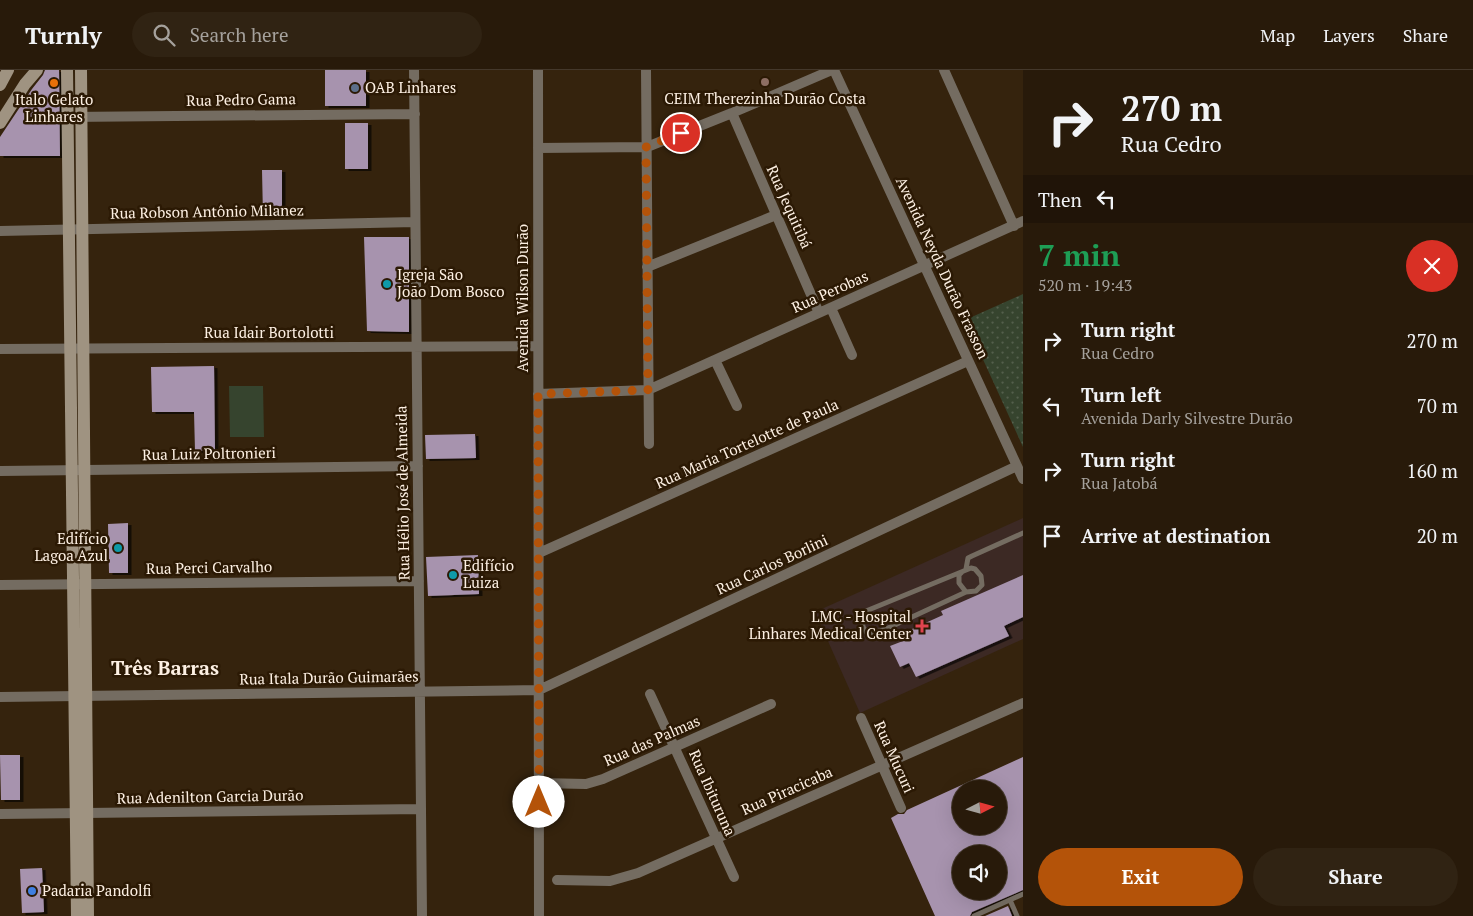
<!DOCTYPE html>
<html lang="en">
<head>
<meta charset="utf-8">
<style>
  body { margin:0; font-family:"PT Serif",serif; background:#302313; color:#f1f3f6; height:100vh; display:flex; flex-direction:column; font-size:19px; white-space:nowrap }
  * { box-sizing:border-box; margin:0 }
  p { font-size:16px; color:#a5a19c }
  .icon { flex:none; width:28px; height:28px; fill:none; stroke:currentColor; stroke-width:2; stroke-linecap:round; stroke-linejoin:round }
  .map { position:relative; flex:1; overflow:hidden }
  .panel { display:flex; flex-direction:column; background:#281a0a; width:450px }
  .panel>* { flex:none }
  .guide { background:#281a0a; color:#f1f3f6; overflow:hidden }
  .needle { width:32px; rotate:84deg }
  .tools { position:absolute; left:952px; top:710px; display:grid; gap:10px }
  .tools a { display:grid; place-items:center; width:55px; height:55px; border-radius:50%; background:#281a0a; box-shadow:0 5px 20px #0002,0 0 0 1px #44382b; font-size:25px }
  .pin { position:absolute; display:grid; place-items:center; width:42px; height:42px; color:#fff; margin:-21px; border:2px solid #fff; border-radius:50%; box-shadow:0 1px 5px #0007 }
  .me { position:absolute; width:55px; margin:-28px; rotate:0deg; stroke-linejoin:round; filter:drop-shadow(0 0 4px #0008) }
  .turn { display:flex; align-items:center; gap:18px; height:105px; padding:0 15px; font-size:22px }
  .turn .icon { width:65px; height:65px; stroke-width:2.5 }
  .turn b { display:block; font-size:35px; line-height:42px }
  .then { display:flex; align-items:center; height:48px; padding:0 15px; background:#0003; gap:10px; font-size:19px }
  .round { display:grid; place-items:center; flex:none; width:52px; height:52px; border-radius:26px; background:#302313 }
  .head { display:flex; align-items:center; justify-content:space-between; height:85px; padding:0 15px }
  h1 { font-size:30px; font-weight:700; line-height:38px; color:#1e9e55 }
  .primary-button { display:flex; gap:10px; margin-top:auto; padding:10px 15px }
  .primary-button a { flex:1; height:58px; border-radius:30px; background:#b45309; color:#fff; font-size:20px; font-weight:700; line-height:58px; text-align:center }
  .primary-button a+a { background:#302313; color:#f1f3f6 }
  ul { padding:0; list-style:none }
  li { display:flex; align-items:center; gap:15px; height:65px; padding:0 15px }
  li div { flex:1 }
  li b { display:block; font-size:19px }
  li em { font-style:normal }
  header { display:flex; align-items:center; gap:30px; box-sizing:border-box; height:70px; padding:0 25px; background:#281a0a; border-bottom:1px solid #44382b }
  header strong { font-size:24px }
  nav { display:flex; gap:28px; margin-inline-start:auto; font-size:18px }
  .search { width:350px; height:45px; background:#302313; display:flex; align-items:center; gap:12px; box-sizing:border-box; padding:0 18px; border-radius:28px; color:#a5a19c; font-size:19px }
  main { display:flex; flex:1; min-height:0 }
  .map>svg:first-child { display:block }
  .medical { fill:#3c2924 }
  .green { fill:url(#green-dots) }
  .pitch { fill:#36442e }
  .building { fill:#a793ae; fill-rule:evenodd; filter:url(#shadow) }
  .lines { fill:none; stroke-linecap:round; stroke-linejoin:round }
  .service { stroke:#746c61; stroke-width:5 }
  .minor { stroke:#746c61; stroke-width:10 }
  .secondary { stroke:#9f9381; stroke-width:12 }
  .route { stroke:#b45309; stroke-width:9; stroke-dasharray:0 16.2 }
  .education-dot { fill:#8d6e63; stroke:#2b1904; stroke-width:2 }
  .food-dot { fill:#e8710a; stroke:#2b1904; stroke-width:2 }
  .service-dot { fill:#5c6f8a; stroke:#2b1904; stroke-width:2 }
  .culture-dot { fill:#0f9aa8; stroke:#2b1904; stroke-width:2 }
  .health-dot { fill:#e0444e; stroke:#2b1904; stroke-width:2 }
  .shop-dot { fill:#3f7fe0; stroke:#2b1904; stroke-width:2 }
  .labels { text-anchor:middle; stroke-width:5; stroke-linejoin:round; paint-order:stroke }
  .poi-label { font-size:15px; fill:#fdf0e3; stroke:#2b1904; text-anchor:start }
  .street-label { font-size:15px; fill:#fdf0e3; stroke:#2b1904 }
  .district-label { font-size:20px; font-weight:bold; fill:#fdf0e3; stroke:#2b1904 }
</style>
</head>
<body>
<header>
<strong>Turnly</strong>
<div class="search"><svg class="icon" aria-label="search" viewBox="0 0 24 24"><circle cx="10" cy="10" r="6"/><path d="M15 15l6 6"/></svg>Search here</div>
<nav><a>Map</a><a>Layers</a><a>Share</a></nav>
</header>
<main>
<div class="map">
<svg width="1023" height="846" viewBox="0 0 1023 846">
  <defs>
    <pattern id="green-dots" width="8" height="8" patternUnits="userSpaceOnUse" patternTransform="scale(1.25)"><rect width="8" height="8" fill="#36442e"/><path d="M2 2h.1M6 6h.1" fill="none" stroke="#545f4c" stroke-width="1.8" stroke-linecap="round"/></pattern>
    <filter id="shadow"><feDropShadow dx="3.5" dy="2" stdDeviation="0" flood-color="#0009"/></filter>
  </defs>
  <rect width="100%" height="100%" fill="#35230d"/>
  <path class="medical" d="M1023,448V569L860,643L815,542Z"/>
  <path class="green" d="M1023,224V377L965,250Z"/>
  <path class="pitch" d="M229,316H263L264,367H230Z"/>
  <path class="building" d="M45,0H59L60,86H0V67L32,19L43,5Z
    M325,0H366V36H325Z
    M345,53H368V99H345Z
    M262,100H282V146H263Z
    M364,167H409V262L367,261Z
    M214,296L215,381H195L194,342H152L151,297Z
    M475,364L476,388L426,389L425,365Z
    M128,453V503H109L108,454Z
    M478,485L479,524L428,526L426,487Z
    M1023,505V547L1004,556L1009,566L916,607L909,593L900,597L890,576L903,571L901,564L943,545L941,541Z
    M0,685H20V730H1Z
    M1023,687V820L972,842L970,846H935L891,748L898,744H904L907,740ZM961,719H999V756H961ZM961,784H999V821H961Z
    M42,798L44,842L22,843L20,799Z
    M1008,836L1012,846H985Z"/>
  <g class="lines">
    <path class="service" d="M971,498L975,499L981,506L982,515L976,521L966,522L886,559L873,563H867L863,557L862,545L866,541Z
      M966,499L968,488L972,486L1023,463
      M962,502L959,505V513L966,522
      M1010,830L1017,846
      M974,846L1023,824"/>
    <path class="minor" d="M414,0L422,846
      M538,0L539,846
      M646,0L649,374
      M834,0L1023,409
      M944,0L1014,156
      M732,43L819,243
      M68,47L415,44
      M538,78L647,77L732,43L832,0
      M0,161L415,152
      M647,197L776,145
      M831,238L852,285
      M0,279L538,276
      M715,290L737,336
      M538,324L648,320L1023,151
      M0,401L418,396
      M539,483L968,291
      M0,515L419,511
      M650,624L734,807
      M0,627L539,620L1017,396
      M861,648L901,738
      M539,713L586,714L603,709L771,634
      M0,744L421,739
      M557,810L610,811L638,803L1023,633"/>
    <path class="secondary" d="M67,0L77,846
      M81,0L88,846
      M0,15L8,0
      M0,53L25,14L37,0"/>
  </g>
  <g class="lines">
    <path class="route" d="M539,732L538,324L648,320L646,77L681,63"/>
  </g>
  <circle class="education-dot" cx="765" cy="12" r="5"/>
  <circle class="food-dot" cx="54" cy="13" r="5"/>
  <circle class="service-dot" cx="355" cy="18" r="5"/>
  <g class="culture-dot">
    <circle cx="387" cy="214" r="5"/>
    <circle cx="118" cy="478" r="5"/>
    <circle cx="453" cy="505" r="5"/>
  </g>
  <path class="health-dot" d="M919.5 548.5h5v5h5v5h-5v5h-5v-5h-5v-5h5z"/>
  <circle class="shop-dot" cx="32" cy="821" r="5"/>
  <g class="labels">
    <g class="poi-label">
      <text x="365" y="23">OAB Linhares</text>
      <text x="765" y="34" text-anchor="middle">CEIM Therezinha Durão Costa</text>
      <text x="54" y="35" text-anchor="middle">Italo Gelato<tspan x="54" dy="17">Linhares</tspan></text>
      <text x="397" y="210">Igreja São<tspan x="397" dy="17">João Dom Bosco</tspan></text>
      <text x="108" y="474" text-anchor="end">Edifício<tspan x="108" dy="17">Lagoa Azul</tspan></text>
      <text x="463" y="501">Edifício<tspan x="463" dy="17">Luiza</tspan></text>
      <text x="911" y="552" text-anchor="end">LMC - Hospital<tspan x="911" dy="17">Linhares Medical Center</tspan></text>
      <text x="42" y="826">Padaria Pandolfi</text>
    </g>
    <g class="street-label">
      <text transform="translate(241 30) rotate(-1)" y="5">Rua Pedro Gama</text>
      <text transform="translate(789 137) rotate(66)" y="5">Rua Jequitibá</text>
      <text transform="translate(207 142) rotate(-1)" y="5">Rua Robson Antônio Milanez</text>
      <text transform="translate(942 198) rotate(65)" y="5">Avenida Neyda Durão Frasson</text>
      <text transform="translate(830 222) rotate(-24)" y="5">Rua Perobas</text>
      <text transform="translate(523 228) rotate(-90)" y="5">Avenida Wilson Durão</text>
      <text x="269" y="268">Rua Idair Bortolotti</text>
      <text transform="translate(747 374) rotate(-24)" y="5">Rua Maria Tortelotte de Paula</text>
      <text transform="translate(209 384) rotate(-1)" y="5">Rua Luiz Poltronieri</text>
      <text transform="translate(403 423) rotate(-91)" y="5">Rua Hélio José de Almeida</text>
      <text transform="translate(772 495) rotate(-25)" y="5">Rua Carlos Borlini</text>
      <text transform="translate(209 498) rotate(-1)" y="5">Rua Perci Carvalho</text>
      <text transform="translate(329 608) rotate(-1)" y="5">Rua Itala Durão Guimarães</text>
      <text transform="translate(652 671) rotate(-24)" y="5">Rua das Palmas</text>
      <text transform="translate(894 687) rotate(66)" y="5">Rua Mucuri</text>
      <text transform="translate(787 721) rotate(-24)" y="5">Rua Piracicaba</text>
      <text transform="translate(712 723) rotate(66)" y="5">Rua Ibituruna</text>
      <text transform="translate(210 727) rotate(-1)" y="5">Rua Adenilton Garcia Durão</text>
    </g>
    <g class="district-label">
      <text x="165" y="605">Três Barras</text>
    </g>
  </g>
</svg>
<div class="tools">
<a><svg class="needle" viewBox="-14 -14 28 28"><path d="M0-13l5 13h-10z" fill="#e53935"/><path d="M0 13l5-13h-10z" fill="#a5a19c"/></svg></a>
<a><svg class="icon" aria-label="sound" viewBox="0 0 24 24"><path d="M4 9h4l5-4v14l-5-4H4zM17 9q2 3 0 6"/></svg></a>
</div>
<div class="pin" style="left:681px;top:63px;background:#d93025"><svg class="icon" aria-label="arrive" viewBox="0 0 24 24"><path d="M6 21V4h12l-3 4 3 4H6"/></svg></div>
<svg class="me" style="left:539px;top:732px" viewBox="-20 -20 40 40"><circle r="19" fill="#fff"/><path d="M0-13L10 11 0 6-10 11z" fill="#b45309"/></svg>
</div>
<section class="panel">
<div class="guide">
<div class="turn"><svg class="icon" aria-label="right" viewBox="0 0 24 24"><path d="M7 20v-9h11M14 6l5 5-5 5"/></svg><div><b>270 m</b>Rua Cedro</div></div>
<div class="then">Then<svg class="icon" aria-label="left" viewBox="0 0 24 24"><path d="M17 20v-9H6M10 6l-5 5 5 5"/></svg></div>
</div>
<div class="head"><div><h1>7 min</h1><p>520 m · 19:43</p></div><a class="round" style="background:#d93025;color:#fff"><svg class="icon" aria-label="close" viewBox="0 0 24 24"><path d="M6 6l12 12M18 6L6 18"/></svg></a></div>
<ul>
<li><svg class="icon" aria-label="right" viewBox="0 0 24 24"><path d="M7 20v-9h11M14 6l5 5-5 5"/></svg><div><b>Turn right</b><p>Rua Cedro</p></div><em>270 m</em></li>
<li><svg class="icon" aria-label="left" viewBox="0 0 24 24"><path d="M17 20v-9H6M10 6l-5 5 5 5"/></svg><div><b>Turn left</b><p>Avenida Darly Silvestre Durão</p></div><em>70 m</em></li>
<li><svg class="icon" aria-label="right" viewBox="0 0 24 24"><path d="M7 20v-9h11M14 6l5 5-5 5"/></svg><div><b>Turn right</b><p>Rua Jatobá</p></div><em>160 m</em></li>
<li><svg class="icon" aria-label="arrive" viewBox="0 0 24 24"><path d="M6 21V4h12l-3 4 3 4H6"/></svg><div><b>Arrive at destination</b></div><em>20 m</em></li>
</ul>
<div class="primary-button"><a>Exit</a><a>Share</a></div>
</section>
</main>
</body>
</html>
